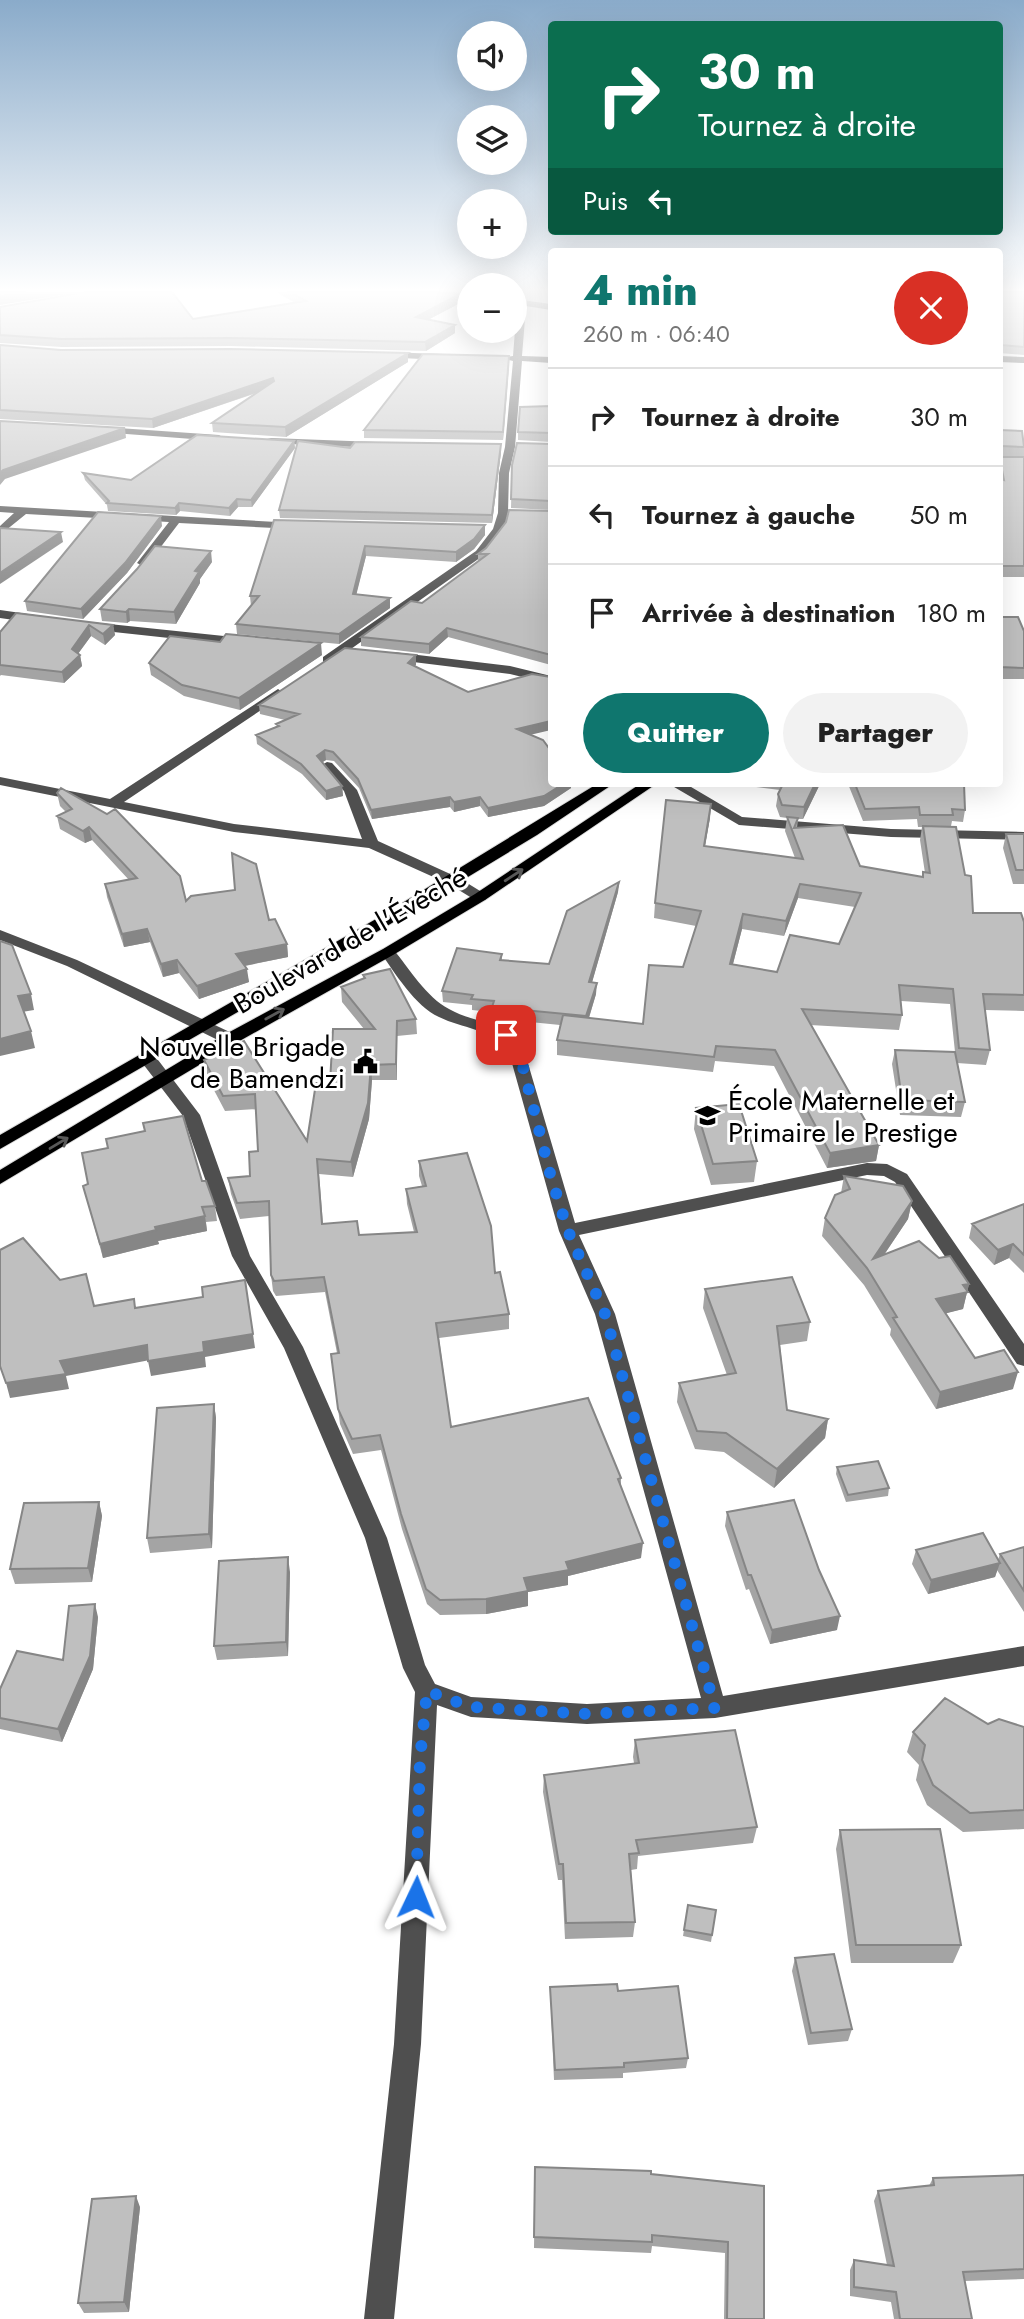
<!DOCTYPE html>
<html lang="fr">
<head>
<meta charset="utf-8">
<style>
  body { margin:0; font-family:Jost,sans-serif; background:#f2f2f2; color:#222; height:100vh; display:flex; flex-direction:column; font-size:26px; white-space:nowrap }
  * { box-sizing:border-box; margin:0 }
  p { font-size:23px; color:#767676 }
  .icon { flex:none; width:38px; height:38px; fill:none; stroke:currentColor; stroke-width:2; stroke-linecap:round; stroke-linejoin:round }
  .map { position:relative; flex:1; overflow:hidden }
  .panel { position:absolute; left:548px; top:248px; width:455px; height:539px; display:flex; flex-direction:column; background:#fff; border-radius:7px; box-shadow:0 7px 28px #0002 }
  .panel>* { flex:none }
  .top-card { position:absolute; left:548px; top:21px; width:455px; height:214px; border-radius:7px; box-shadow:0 7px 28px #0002; background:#0b6e4f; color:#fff; overflow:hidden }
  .buttons { position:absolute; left:457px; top:21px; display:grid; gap:14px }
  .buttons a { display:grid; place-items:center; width:70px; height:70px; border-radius:50%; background:#fff; box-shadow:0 7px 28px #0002; font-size:35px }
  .pin { position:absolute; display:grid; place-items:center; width:60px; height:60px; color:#fff; margin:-30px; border-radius:14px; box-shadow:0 4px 10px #0006 }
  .me { position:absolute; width:77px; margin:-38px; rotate:2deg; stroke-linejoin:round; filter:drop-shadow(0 0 5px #0008) }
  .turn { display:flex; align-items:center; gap:24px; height:147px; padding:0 35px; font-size:32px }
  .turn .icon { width:91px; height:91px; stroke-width:2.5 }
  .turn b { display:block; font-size:49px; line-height:60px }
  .then { display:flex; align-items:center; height:66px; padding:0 35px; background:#0003; gap:14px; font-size:26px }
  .round { display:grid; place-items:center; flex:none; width:74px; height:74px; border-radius:37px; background:#f2f2f2 }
  .headline { display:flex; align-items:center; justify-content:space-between; height:119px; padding:0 35px }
  h1 { font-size:42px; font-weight:800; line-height:52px; color:#0f766e }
  .primary-button { display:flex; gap:14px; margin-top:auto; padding:14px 35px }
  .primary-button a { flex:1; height:80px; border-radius:42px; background:#0f766e; color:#fff; font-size:28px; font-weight:800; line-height:80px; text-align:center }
  .primary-button a+a { background:#f2f2f2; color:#222 }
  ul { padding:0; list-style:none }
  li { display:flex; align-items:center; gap:21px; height:98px; padding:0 35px; border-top:2px solid #e0e0e0 }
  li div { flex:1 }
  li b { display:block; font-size:26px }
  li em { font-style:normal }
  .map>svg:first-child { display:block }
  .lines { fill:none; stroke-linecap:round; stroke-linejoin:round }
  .major-casing { stroke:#dbdbdb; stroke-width:2 }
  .minor { fill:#4f4f4f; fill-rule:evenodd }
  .major { fill:#000; fill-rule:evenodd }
  .wall { fill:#a4a4a4; fill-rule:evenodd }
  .shaded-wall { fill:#868686 }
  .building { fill:#bfbfbf; stroke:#868686; stroke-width:2; fill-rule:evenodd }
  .oneway { stroke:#595959 }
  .route { stroke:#1a73e8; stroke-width:12; stroke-dasharray:0 21.6 }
  .labels { text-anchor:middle; stroke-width:6; stroke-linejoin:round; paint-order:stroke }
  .street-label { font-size:28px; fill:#000; stroke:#fff }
  .poi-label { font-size:28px; fill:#000; stroke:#fff; text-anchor:end }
</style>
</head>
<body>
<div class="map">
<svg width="1024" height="2319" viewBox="0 0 1024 2319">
  <rect width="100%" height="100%" fill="#fff"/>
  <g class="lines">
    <defs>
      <path id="major" d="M597,784H613L537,835L387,926L0,1149V1135L376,919Z
        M640,784H656L485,900L393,955L236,1043L0,1184V1170L224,1035L383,949L475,894Z"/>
    </defs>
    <use href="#major" class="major-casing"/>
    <path class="minor" d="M402,292L469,295V301L406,295Z
      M514,299L551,304V310L526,306L522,356L551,357V363L522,361L515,447L509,473L508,513L504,529L484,555L331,663H323V657L476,551L493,529L498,513L499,473L505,447L513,361L501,358L513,356L517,305H514Z
      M383,352L443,354L448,357L443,360L380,357V353Z
      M999,356L1024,357V363L999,362Z
      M104,427L219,435L224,438L219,441L100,432L99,430Z
      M271,438L376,442L381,445L376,448L267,443V439Z
      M0,506L295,523L300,526L295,529L179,523L147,565L143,566L137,563L169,522L26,514L0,535V526L14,513L0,512Z
      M0,610L35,615L41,619L35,623L0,618Z
      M90,622L243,638L249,642L243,646L86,629V623Z
      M393,652L510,666L551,676V684L510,674L389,659V653Z
      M278,689L284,693L282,696L124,802L234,824L362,839L344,791L320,766L327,762L332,763L357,790L378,841L459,878L485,894L487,897L485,900H475L449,884L369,848L234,832L0,785V777L110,799Z
      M669,784H686L742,817L891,829L1024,832V840L891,837L739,825Z
      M0,930L77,960L236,1035L238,1039L230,1044L224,1043L67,966L0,940Z
      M388,947L393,949C409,968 426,997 449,1009C474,1023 501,1021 522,1043L575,1223L867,1163L887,1164L907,1174L1024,1344V1366L1017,1364L895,1182L884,1176L867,1175L579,1235L615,1314L723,1696L1024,1646V1666L715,1718L587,1724L471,1717L437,1705L421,2044L394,2319H364L394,2044L415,1692L403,1668L365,1538L284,1348L232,1256L183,1116L140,1060L138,1056L140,1052H152L200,1115L250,1256L303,1347L387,1538L425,1665L435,1684L471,1697L587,1704L701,1698L595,1314L559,1231L508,1049C489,1028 463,1029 439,1017C415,1006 395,973 380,952Z"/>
    <use href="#major" class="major"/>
  </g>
  <path class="wall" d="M278,292H437L460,294V303L428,320L455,333L426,351L231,346L62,347L0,343V307L193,319L294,302L279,294Z
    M999,292H1024V355L999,353Z
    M0,345L61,350L408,362L286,437L213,432L212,423L257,393L153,428L0,419Z
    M509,365L503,440L364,438V430Z
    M551,406V442L518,440V432Z
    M999,430L1024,441V577H999Z
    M294,441L295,448L252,507H238L230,516L180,511L176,515L108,511L107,505L85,480L83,473L131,480Z
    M501,444V452L492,523L280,518L279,510Z
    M551,444V510L511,508L512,465Z
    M551,511V665L448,637L429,654L361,646V637L422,603L478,562V554Z
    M274,520L485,535L474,549L456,562L366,556L356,594L390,598V608L339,644L237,634L236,624L251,606L250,596Z
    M162,526L127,573L83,619L27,611L25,601Z
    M212,562L200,579V583L176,624L130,621L127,623L102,621L100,609Z
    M16,613L113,625L115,635L105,645L91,636L78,654L80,655L82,666L64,683L1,675L0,676V632Z
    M999,617L1024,631V679H999Z
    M322,655L240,710L184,696L151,675L149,663Z
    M416,655V665L414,666L531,735L551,784H571V788L544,806L488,817L480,806L454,812L450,807L372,819L359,788L334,761L326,760L322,762L342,786L343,796L326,800L302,774L257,744L256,735L277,726L276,724L285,720L260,714L259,705Z
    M733,784H820L803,819H798L797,828L860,866L922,877L923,872L925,873L920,840L922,827H918L917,819L863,821L848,784H964L965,810L963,822L952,821L951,826L965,875L973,913L1024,922V1011L985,1010L990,1050L986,1065L957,1063L965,1102L961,1117L900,1115L892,1064L895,1050L955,1052L950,1004L901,1001L902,1015L899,1030L810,1025L879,1145L876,1161L827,1168L774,1066L715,1061L713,1072L557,1055V1040L560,1025L492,1018V1012L472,1010V1005L443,1002L442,991L502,954V960L549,964L619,882L618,892L592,982L596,994L589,1018L643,1024L683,967L696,926L654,918L655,903L710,818L705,847L795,858L785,831L787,818L780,817L776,806L778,794L780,790ZM798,898L855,907L839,944L777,972L733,964L742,929L784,936Z
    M57,793L186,901L269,920L287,944L288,957L245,966L249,982L199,999L179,973L163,977L150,942L124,947L107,897L105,884L129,880L92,840L85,843L60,829L57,816L66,812L60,806Z
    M1006,834H1024V884H1013L1003,848Z
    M363,975L416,1019L417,1034L397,1036V1080H372L369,1119L353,1177L319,1174L323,1224L359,1235L414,1232L407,1204L406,1189L422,1186L419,1176V1161L495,1273L509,1314V1329L439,1338L451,1427L621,1478V1487L641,1558L568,1576V1585L528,1592V1606L486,1614L440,1615L427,1604L402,1529L381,1450L353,1454L340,1424L331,1354L337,1353L325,1292L276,1296L273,1291L271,1275L269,1216L240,1219L231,1194L228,1178L250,1176L258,1151L256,1109L225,1111L206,1075L204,1060L244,1041L307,1141L330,1083L364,1029L342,1002L341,987L364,979Z
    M696,1108L757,1161L754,1182L711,1185L694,1129Z
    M844,1176L912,1201L908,1219L884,1255L969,1284L963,1309L946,1313L975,1358L1013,1389L936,1409L890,1335L891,1329L864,1285L822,1236L825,1218L841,1193Z
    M202,1181L215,1206L217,1221L206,1222L207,1231L158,1241L159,1244L103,1258L83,1186Z
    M1024,1204V1273L1009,1258L994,1265L969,1238L972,1224Z
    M705,1289L810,1322L807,1341L780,1345L787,1410L828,1419L825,1438L774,1488L724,1452L695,1449L677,1402L679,1383L727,1375L703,1308Z
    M214,1404L216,1418L212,1548L150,1553L147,1538Z
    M837,1467L889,1488L888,1496L846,1502L836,1474Z
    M99,1502L102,1516L92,1582L15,1584L10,1569Z
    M727,1512L837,1630L770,1644L749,1589L746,1590L725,1526Z
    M1024,1547V1612L997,1570L995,1577L928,1594L912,1564L916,1550L998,1560L1000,1554Z
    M290,1572L288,1656L217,1660L214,1646Z
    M98,1617L93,1669L62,1742L0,1729V1689L63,1660Z
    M988,1724L1024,1727V1829L963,1832L927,1805L916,1780L919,1765L907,1752L913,1732Z
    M635,1740L757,1827L753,1843L638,1856L637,1869L631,1870L635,1922L633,1937L565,1939L562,1880H558L543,1792L544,1775L634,1763L633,1757Z
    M840,1830L961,1945L953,1963H851L836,1849Z
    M688,1905L716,1910L711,1942L683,1936Z
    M795,1958L852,2029L848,2041L808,2045L792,1971Z
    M550,1987L618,1991L688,2058L686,2068L623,2073V2078L554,2080Z
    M535,2167L651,2174L764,2186V2319H724L725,2253L652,2246L651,2253L534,2248Z
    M1024,2175V2279L965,2281L972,2319H894L891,2302L850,2296V2270L854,2260L887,2265L874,2201L878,2191L929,2186L933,2178Z
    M140,2207L129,2312L84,2313L78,2303Z"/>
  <path class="shaded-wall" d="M26,292H80L0,305V296Z
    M460,294V303L416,326V317Z
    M455,325V333L426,351L425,342Z
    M408,353V362L286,437L285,427Z
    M509,356V365L503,440V432Z
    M273,378V387L153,428L152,419Z
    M125,428L126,438L5,479L0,485V473L3,470Z
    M294,441L295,448L252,507L251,500Z
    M501,444V452L492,523V515Z
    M237,499L238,507L230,516L229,508Z
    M179,503L180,511L176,515L175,508Z
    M161,516L162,526L127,573L83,619L81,609Z
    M485,525V535L474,549L456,562V552Z
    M61,532L63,542L0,584V573Z
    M365,546L366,556L354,604L353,594Z
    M211,551L212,562L200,579V583L176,624L174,612L195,571Z
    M390,598V608L339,644V634Z
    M129,609L130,621L127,623L126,612Z
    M89,625L91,636L74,659L72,649Z
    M113,625L115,635L105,645L103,634Z
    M447,628L448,637L429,654V644Z
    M321,643L322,655L240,710L239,698Z
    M80,655L82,666L64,683L62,672Z
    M416,655V665L408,672V663Z
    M551,721V730L517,738V729Z
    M325,750L326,760L317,766V756Z
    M563,784H571V788L544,806L488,817V808Z
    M815,784H820L803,819L804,807Z
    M342,786L343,796L326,800V791Z
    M450,797V807L372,819L371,810Z
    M480,797V806L454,812V802Z
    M711,804L710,818L702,861L704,846Z
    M89,827L92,840L85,843L83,831Z
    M619,882L618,892L589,993V982Z
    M800,884L798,898L784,936L786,921Z
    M743,914L742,929L729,979L730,964Z
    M147,929L150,942L124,947L122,934Z
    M287,944L288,957L238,967L236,954Z
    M177,960L179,973L163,977L161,964Z
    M247,969L249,982L199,999L197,986Z
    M597,983L596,994L586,1027V1016Z
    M31,994L34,1010L22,1012L18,996Z
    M397,1021V1080L396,1064Z
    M31,1031L35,1048L0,1056V1039Z
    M371,1065L372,1080L369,1119L353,1177L351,1162Z
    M879,1145L876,1161L827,1168L830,1153Z
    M912,1201L908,1219L871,1274L873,1259Z
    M205,1216L207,1231L158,1241L159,1244L103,1258L100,1244L155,1227Z
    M1013,1244L1009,1258L994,1265L998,1250Z
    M969,1284L963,1309L932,1317L936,1299L963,1285Z
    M253,1334L255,1348L205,1357L206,1367L151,1376L148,1361L203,1342Z
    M147,1345L150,1360L66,1376L69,1389L10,1398L6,1383L60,1361Z
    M1018,1372L1013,1389L936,1409L940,1392Z
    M214,1404L216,1418L212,1548L209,1534Z
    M828,1419L825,1438L774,1488L777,1469Z
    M99,1502L102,1516L92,1582L88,1568Z
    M643,1543L641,1558L568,1576V1585L528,1592V1606L486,1614V1599L524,1578L566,1562Z
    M288,1557L290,1572L288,1656L286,1642Z
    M1000,1563L995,1577L928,1594L931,1580Z
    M95,1604L98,1617L93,1669L62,1742L58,1729Z
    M840,1616L837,1630L770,1644L772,1630Z
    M136,2196L140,2207L129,2312L124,2302Z"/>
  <path class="building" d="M0,292H26L0,296Z
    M85,292H172L193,319L306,301L290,292H437L460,294L416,317L455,325L425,342L230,338L61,339L0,335V307Z
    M999,292H1024V347L1001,345L999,347Z
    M0,345L61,350L230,349L408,353L285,427L212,423L274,381L273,378L152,419L0,410Z
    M423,354L509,356L503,432L364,430Z
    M551,406V433L518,432L520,407Z
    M0,421L125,428L3,470L0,473Z
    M999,430L1022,431L1024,447L1001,446L999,451Z
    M197,435L294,441L251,500L237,499L229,508L179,503L175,508L107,503L109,501L83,473L131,480Z
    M298,441L350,448L355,442L501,444L492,515L279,510Z
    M517,443L551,444V501L511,499L512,465Z
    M999,455L1001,457H1024V566H999V476L1001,479L1004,480Z
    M509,510L551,511V655L447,628L429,644L361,637L411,601L422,603L488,554H478L486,548L506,522Z
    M98,512L161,516L125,563L81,609L25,601Z
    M274,520L485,525L474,539L456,552L365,546L353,594L390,598L339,634L236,624L259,596H250Z
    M0,528L61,532L0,573Z
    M155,546L211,551L195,571L199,572L174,612L129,609L126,612L100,609L137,569Z
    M16,613L113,625L103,634L89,625L72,649L80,655L62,672L0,665V632Z
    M999,617H1018L1024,631V668L999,667Z
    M226,634L321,643L239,698L182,685L149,663L170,636L220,642Z
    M345,648L416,655L408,663L468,692L532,674L551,677V721L517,729L543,740L551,751V784H563L544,796L488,808L480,797L454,802L450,797L371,810L358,779L333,752L325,750L317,756L342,786L326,791L301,764L256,735L279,726L276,724L299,714L259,705Z
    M783,784H815L804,807L782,805L778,794Z
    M855,784H964L965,810L952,809L953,815H920L919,807L865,809Z
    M61,788L107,814L115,809L180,876L186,901L191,896L235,890L232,853L256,864L269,920L275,919L287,944L236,954L247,969L197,986L177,960L161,964L147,929L122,934L105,884L137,878L89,827L83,831L57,816L72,809L57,793Z
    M666,800L711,804L704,846L803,859L787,817L798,818L794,828L843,825L860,866L923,877V872L930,873L923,826L956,827L965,875L971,876L973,913H1021L1024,922V995L983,994L990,1050L959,1048L953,989L899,985L902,1015L802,1009L879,1145L830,1153L775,1050L716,1046L714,1057L557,1040L563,1015L643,1024L649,965L683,967L701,911L655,903ZM800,884L861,893L839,944L790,935L777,972L730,964L743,914L786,921Z
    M1006,834H1024V870H1016Z
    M619,882L589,982L597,983L586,1016L492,1007L494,1001L471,999L473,995L442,991L457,948L502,954L500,960L549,964L567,911Z
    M0,941L12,945L31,994L18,996L31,1031L0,1039Z
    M390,969L416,1019L397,1021L396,1064L371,1065L368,1103L351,1162L317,1159L322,1224L357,1221L359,1235L417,1232L406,1189L426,1186L419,1161L467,1153L491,1226L495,1273L500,1272L509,1314L436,1323L451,1427L588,1398L621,1478L618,1479L643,1543L566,1562L569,1570L524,1578L528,1591L486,1599L440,1600L426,1589L401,1514L380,1435L352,1439L338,1409L331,1354L339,1353L324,1277L274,1281L271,1275L269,1201L237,1203L228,1178L250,1176L249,1152L258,1151L255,1094L223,1096L204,1060L244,1041L307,1141L316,1083H330L333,1029H375L341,987L365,978L363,975Z
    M895,1050L955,1052L965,1102L902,1100Z
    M739,1104L757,1161L713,1164L696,1108Z
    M183,1116L202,1181H206L215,1206L202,1207L205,1216L155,1227L156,1230L100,1244L83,1186L88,1184L82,1153L108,1148L106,1139L145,1131L143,1123Z
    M844,1176L903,1186L912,1201L873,1259L919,1241L939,1258L950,1256L969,1284L963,1285L968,1292L936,1299L975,1358L1004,1350L1018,1372L940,1392L893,1318L897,1317L867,1268L825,1218L835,1195L850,1189Z
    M1024,1204V1255L1013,1244L998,1250L972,1224Z
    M23,1238L60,1280L86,1274L94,1306L134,1299L135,1308L203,1297L202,1287L245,1280L253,1334L203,1342L204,1352L148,1361L147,1345L60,1361L66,1374L6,1383L0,1366V1250Z
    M792,1277L810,1322L777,1326L787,1410L828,1419L777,1469L726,1433L697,1431L679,1383L736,1373L705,1289Z
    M214,1404L209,1534L147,1538L157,1408Z
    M878,1461L889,1488L848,1495L837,1467Z
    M794,1500L819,1570L840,1616L772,1630L751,1575H748L727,1512Z
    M99,1502L88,1568L10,1569L24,1503Z
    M983,1533L1000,1563L931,1580L916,1550Z
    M1024,1547V1591L1000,1554Z
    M288,1557L286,1642L214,1646L219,1561Z
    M95,1604L90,1656L58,1729L0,1718V1689L17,1651L63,1660L69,1606Z
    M945,1698L988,1724L999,1719L1024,1727V1810L970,1813L933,1785L922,1760L925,1745L913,1732Z
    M735,1730L757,1827L636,1840L639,1853L629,1854L635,1922L566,1923L563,1864H559L544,1775L639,1763L635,1740Z
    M940,1829L961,1945H856L840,1830Z
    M688,1905L716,1910L712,1935L684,1930Z
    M834,1954L852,2029L811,2033L795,1958Z
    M617,1984L618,1991L678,1986L688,2058L624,2063V2067L555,2070L550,1987Z
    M535,2167L651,2171V2174L764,2186V2319H727L728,2242L652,2235V2242L534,2237Z
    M1024,2175V2269L963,2272L972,2319H900L896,2292L854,2287V2260L894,2266L878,2191L934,2185L933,2178Z
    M136,2196L124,2302L78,2303L92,2199Z"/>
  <defs><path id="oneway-shaft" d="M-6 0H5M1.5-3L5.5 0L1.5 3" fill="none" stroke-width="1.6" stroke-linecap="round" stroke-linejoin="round" transform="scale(1.75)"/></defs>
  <g class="oneway">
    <use href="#oneway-shaft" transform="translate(514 875) rotate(-33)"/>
    <use href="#oneway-shaft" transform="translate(275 1014) rotate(-29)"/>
    <use href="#oneway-shaft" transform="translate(59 1143) rotate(-31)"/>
  </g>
  <linearGradient id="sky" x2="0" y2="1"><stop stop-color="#8aabca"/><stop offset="0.47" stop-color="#fff"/><stop offset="1" stop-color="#fff" stop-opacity="0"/></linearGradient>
  <rect width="1024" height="617" fill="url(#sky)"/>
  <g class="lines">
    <path class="route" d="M416,1897L420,1759L427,1691L471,1707L587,1714L715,1708L605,1314L568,1231L551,1177L521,1059L506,1035"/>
  </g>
  <defs>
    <symbol id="civic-bare" viewBox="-9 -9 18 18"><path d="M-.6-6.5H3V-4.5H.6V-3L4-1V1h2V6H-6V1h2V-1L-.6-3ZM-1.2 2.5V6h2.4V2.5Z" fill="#000" stroke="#fff" stroke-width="2.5" paint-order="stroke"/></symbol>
    <symbol id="school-bare" viewBox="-9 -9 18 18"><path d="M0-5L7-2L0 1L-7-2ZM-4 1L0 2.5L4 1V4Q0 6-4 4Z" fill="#000" stroke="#fff" stroke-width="2.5" paint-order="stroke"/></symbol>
  </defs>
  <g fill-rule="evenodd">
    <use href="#civic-bare" x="348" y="1044" width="35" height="35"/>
    <use href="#school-bare" x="690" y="1098" width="35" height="35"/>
  </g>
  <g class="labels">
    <g class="street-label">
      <text transform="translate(350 940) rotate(-30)" y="10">Boulevard de l'Évêché</text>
    </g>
    <g class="poi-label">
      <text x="345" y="1056">Nouvelle Brigade<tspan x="345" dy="32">de Bamendzi</tspan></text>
      <text x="728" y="1110" text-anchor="start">École Maternelle et<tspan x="728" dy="32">Primaire le Prestige</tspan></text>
    </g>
  </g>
</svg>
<div class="buttons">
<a><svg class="icon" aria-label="sound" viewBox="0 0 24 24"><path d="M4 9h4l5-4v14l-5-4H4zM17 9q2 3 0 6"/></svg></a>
<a><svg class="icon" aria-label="layers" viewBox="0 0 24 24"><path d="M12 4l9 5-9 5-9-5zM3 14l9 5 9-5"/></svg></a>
<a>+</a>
<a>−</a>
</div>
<div class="pin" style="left:506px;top:1035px;background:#d93025"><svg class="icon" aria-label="arrive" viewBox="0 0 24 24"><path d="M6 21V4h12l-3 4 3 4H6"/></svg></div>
<svg class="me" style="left:416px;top:1897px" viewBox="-20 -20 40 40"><path d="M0-17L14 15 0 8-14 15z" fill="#1a73e8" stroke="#fff" stroke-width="4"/></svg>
<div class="top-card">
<div class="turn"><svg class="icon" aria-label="right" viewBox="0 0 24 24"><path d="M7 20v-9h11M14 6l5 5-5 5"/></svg><div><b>30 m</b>Tournez à droite</div></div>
<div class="then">Puis<svg class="icon" aria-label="left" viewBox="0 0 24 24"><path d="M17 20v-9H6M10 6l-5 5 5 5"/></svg></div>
</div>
<section class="panel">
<div class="headline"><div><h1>4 min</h1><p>260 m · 06:40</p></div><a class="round" style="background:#d93025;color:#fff"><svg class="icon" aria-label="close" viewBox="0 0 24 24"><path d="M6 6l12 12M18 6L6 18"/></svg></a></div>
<ul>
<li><svg class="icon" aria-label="right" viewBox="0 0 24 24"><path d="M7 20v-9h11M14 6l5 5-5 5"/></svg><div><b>Tournez à droite</b></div><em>30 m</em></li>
<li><svg class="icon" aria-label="left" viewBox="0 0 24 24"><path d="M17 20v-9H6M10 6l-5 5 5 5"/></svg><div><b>Tournez à gauche</b></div><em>50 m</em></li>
<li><svg class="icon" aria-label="arrive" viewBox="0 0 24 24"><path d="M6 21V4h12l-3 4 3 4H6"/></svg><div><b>Arrivée à destination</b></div><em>180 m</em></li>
</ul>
<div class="primary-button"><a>Quitter</a><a>Partager</a></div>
</section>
</div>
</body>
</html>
